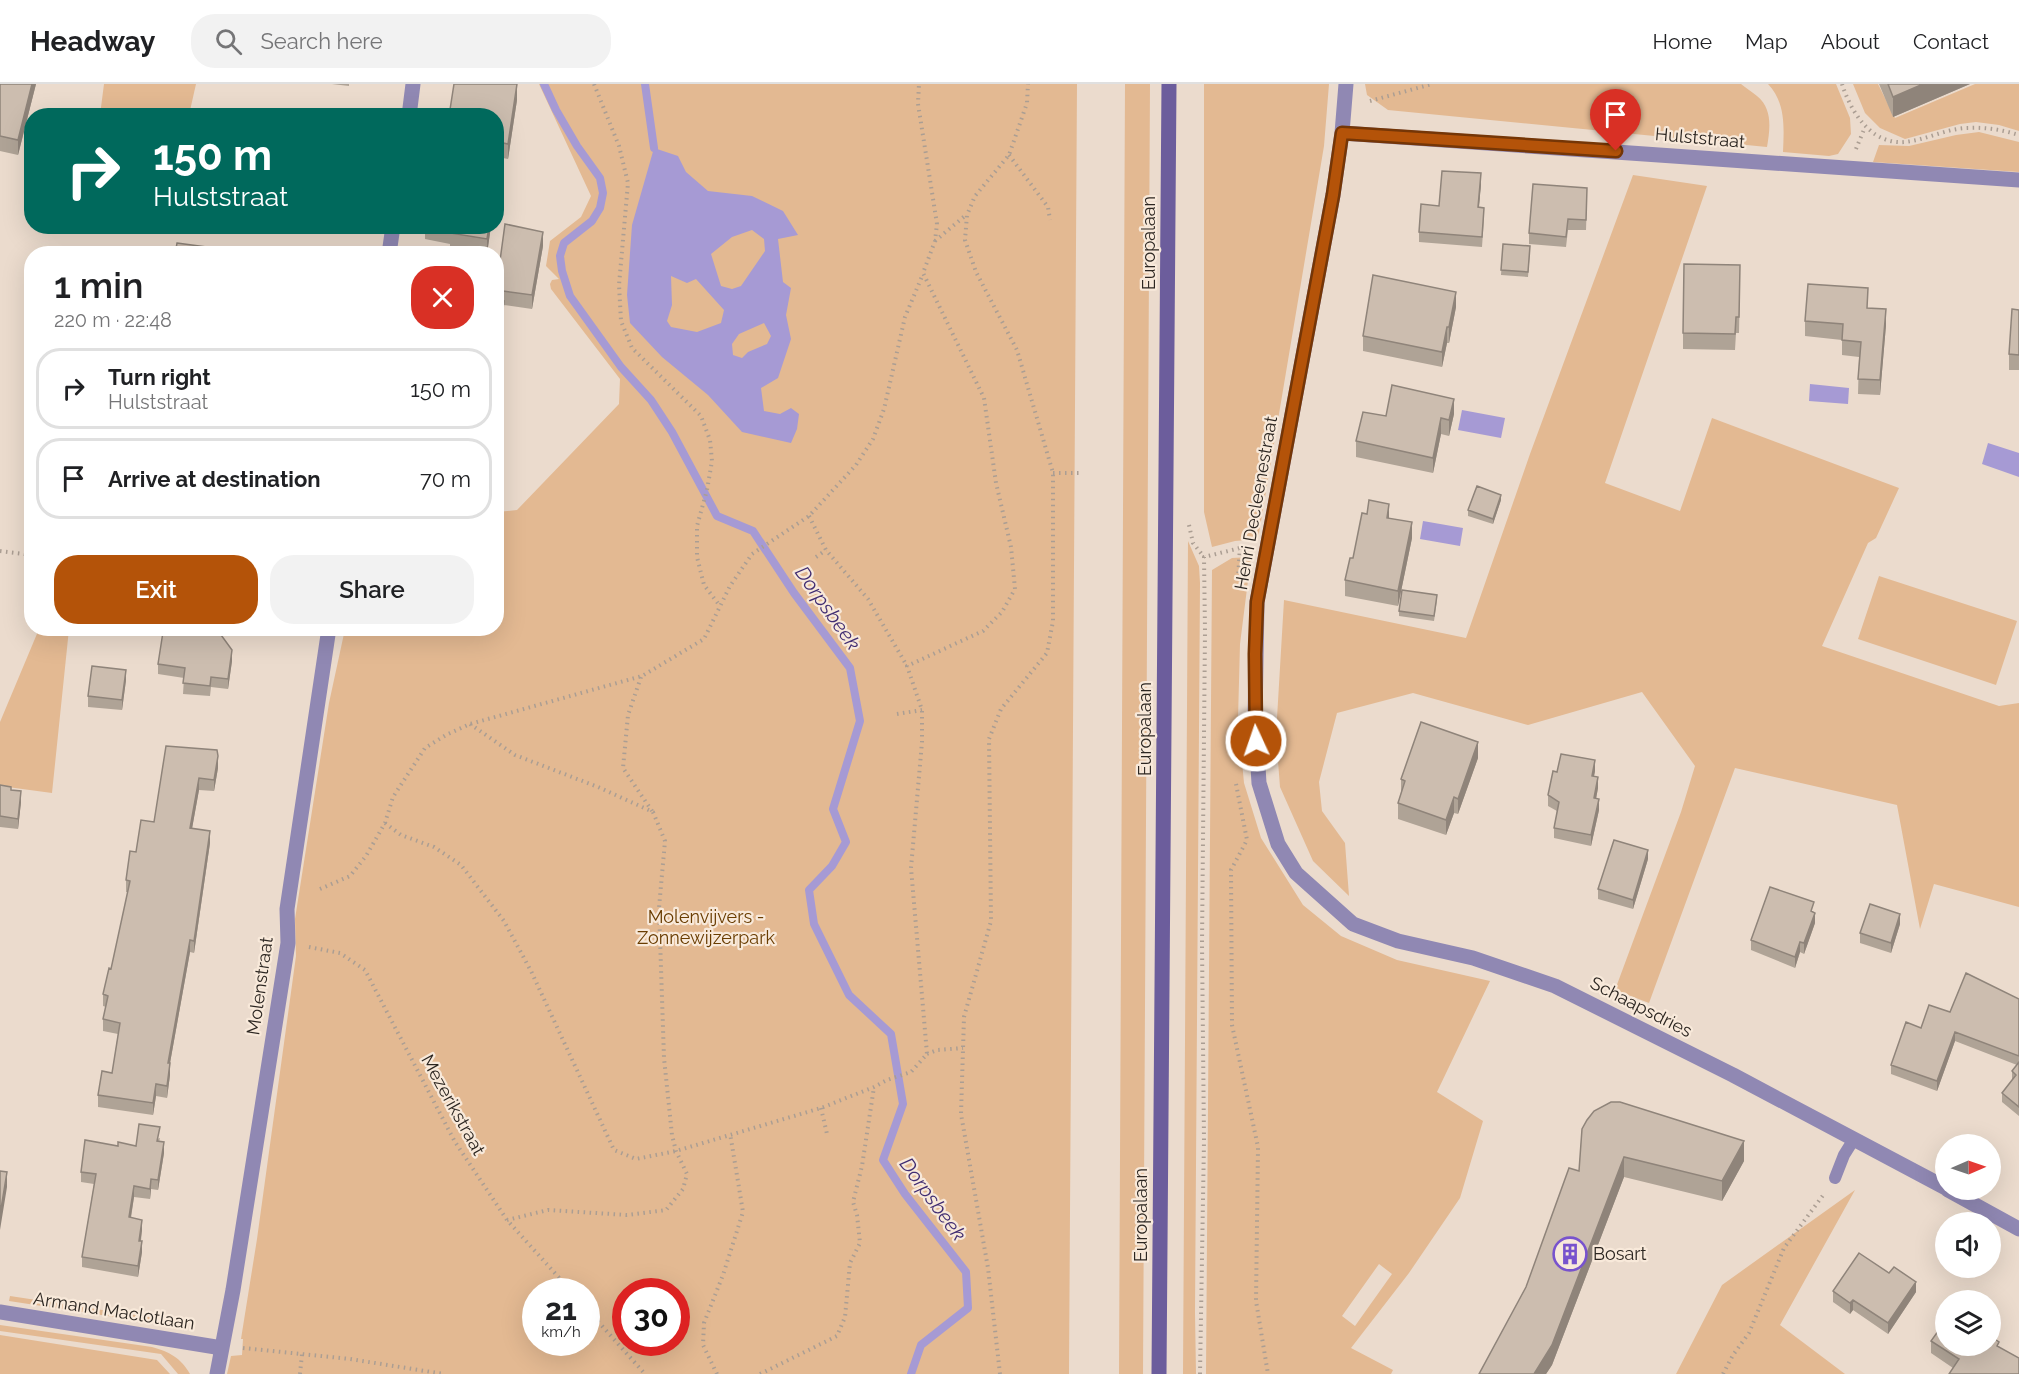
<!DOCTYPE html>
<html lang="en">
<head>
<meta charset="utf-8">
<style>
  body { margin:0; font-family:Raleway,sans-serif; background:#f2f2f2; color:#202124; height:100vh; display:flex; flex-direction:column; font-size:22px; white-space:nowrap }
  * { box-sizing:border-box; margin:0 }
  p { font-size:20px; color:#757577 }
  .icon { flex:none; width:33px; height:33px; fill:none; stroke:currentColor; stroke-width:2; stroke-linecap:round; stroke-linejoin:round }
  .map { position:relative; flex:1; overflow:hidden }
  .side { position:absolute; left:24px; top:162px; width:480px; height:390px; display:flex; flex-direction:column; background:#fff; border-radius:24px; box-shadow:0 6px 24px #0002 }
  .side>* { flex:none }
  .hud { position:absolute; left:24px; top:24px; width:480px; height:126px; border-radius:24px; box-shadow:0 6px 24px #0002; background:#00695c; color:#fff; overflow:hidden }
  .needle { width:39px; rotate:88deg }
  .fabs { position:absolute; left:1935px; top:1050px; display:grid; gap:12px }
  .fabs a { display:grid; place-items:center; width:66px; height:66px; border-radius:50%; background:#fff; box-shadow:0 6px 24px #0002; font-size:30px }
  .speed { position:absolute; left:522px; top:1194px; display:flex; gap:12px; font-size:30px; font-weight:700; text-align:center }
  .speed>* { display:grid; place-content:center; width:78px; height:78px; border-radius:50%; background:#fff; box-shadow:0 6px 24px #0002; line-height:1 }
  .speed small { font-size:15px; font-weight:400 }
  .speed .limit { border:9px solid #d22; background:#fff; color:#111 }
  .pin { position:absolute; display:grid; place-items:center; width:51px; height:51px; color:#fff; margin:-62px -26px; border-radius:50% 50% 50% 0; rotate:-45deg; box-shadow:0 0 6px #0007 }
  .pin .icon { rotate:45deg }
  .me { position:absolute; width:66px; margin:-33px; rotate:357deg; stroke-linejoin:round; filter:drop-shadow(0 0 4px #0008) }
  .turn { display:flex; align-items:center; gap:21px; height:126px; padding:0 30px; font-size:27px }
  .turn .icon { width:78px; height:78px; stroke-width:2.5 }
  .turn b { display:block; font-size:42px; line-height:51px }
  .round { display:grid; place-items:center; flex:none; width:63px; height:63px; border-radius:24px; background:#f2f2f2 }
  .headline { display:flex; align-items:center; justify-content:space-between; height:102px; padding:0 30px }
  h1 { font-size:36px; font-weight:600; line-height:45px }
  .primary-button { display:flex; gap:12px; margin-top:auto; padding:12px 30px }
  .primary-button a { flex:1; height:69px; border-radius:24px; background:#b45309; color:#fff; font-size:24px; font-weight:600; line-height:69px; text-align:center }
  .primary-button a+a { background:#f2f2f2; color:#202124 }
  ul { padding:0; list-style:none }
  li { display:flex; align-items:center; gap:18px; height:81px; margin:0 12px 9px; padding:0 18px; border:3px solid #e0e0e0; border-radius:24px }
  li div { flex:1 }
  li b { display:block; font-size:22px }
  li em { font-style:normal }
  header { display:flex; align-items:center; gap:36px; box-sizing:border-box; height:84px; padding:0 30px; background:#fff; border-bottom:2px solid #e0e0e0 }
  header strong { font-size:28px }
  nav { display:flex; gap:33px; margin-inline-start:auto; font-size:21px }
  .search { width:420px; height:54px; background:#f2f2f2; display:flex; align-items:center; gap:15px; box-sizing:border-box; padding:0 21px; border-radius:24px; color:#757577; font-size:22px }
  .map>svg:first-child { display:block }
  .green { fill:#e3b992; fill-rule:evenodd }
  .water { fill:#a69ad4; fill-rule:evenodd }
  .lines { fill:none; stroke-linecap:round; stroke-linejoin:round }
  .stream { stroke:#a69ad4; stroke-width:8 }
  .path { stroke:#ab9e93; stroke-width:4; stroke-dasharray:1.5 4.5; stroke-linecap:butt }
  .service { stroke:#9088b3; stroke-width:12 }
  .minor { stroke:#9088b3; stroke-width:15 }
  .secondary { stroke:#6c5d9c; stroke-width:15 }
  .wall { fill:#afa396 }
  .shaded-wall { fill:#8f847a }
  .building { fill:#ccbdaf; stroke:#8f847a; stroke-width:1.5 }
  .route-casing { stroke:#753606; stroke-width:15 }
  .route { stroke:#b45309; stroke-width:10 }
  .labels { text-anchor:middle; stroke-width:4.5; stroke-linejoin:round; paint-order:stroke }
  .street-label { font-size:18px; fill:#2c2621; stroke:#f8e9da }
  .park-label { font-size:18px; fill:#693c00; stroke:#f8e9da }
  .poi-label { font-size:18px; fill:#2c2621; stroke:#f8e9da; text-anchor:start }
  .water-label { font-size:20px; font-style:italic; fill:#412d72; stroke:#f8e9da }
</style>
</head>
<body>
<header>
<strong>Headway</strong>
<div class="search"><svg class="icon" aria-label="search" viewBox="0 0 24 24"><circle cx="10" cy="10" r="6"/><path d="M15 15l6 6"/></svg>Search here</div>
<nav><a>Home</a><a>Map</a><a>About</a><a>Contact</a></nav>
</header>
<div class="map">
<svg width="2019" height="1290" viewBox="0 0 2019 1290">
  <rect width="100%" height="100%" fill="#ebdbcd"/>
  <path class="green" d="M104,0H196L189,31H100Z
    M539,0H1077L1069,1290H227L231,1272L242,1271L243,1255H241L257,1155L296,872L295,835L329,619L345,545L496,544L497,428L517,426L619,320L620,295L551,205L550,200L552,196L559,195L546,182L550,157L581,133L591,112ZM536,1208H586V1258H536ZM626,1208H676V1258H626Z
    M1125,0H1150L1143,1290H1119Z
    M1204,0H1329L1324,62L1258,455L1235,457L1212,463L1204,428Z
    M1365,0H1741C1746,4 1752,8 1757,12C1773,25 1770,45 1767,63L1388,26L1367,11Z
    M1768,0H1836L1850,34L1851,50L1838,70L1829,72L1783,68C1784,44 1786,19 1768,0Z
    M1853,0H1878L1895,34L1975,0H2019V47L1999,41L1976,38L1960,40L1905,55L1880,44L1865,29Z
    M1979,48L2019,58V88L1873,78L1879,61L1909,62L1956,51Z
    M1633,91L1707,102L1605,399L1680,427L1712,334L1899,404L1876,454L1868,459L1822,562L1999,622L2019,619V823L1934,800L1920,845L1897,721L1735,684L1649,919L1615,906L1681,728L1695,682L1642,608L1528,641L1413,609L1337,629L1319,698L1322,727L1345,759L1349,812L1313,777L1280,703L1276,651L1284,516L1466,554L1530,370Z
    M1188,457L1199,482L1200,499L1195,1229L1196,1290H1183Z
    M1251,473L1240,560L1238,635L1244,699L1261,754L1303,821L1341,852L1397,876L1490,897L1437,1008L1483,1037L1460,1114L1409,1189L1351,1264L1393,1286L1391,1290H1206L1212,486L1232,474ZM1379,1180L1392,1190L1355,1242L1342,1232Z
    M1879,492L2017,537L1996,601L1858,555Z
    M39,545H69L52,709L0,702V638Z
    M1855,1106L1780,1241L1845,1290H1676L1722,1201Z
    M10,1212L155,1234L154,1239L9,1217Z
    M0,1241L152,1263C170,1268 181,1274 190,1290H178L161,1270L0,1247Z
    M0,1251L157,1276L170,1290H0Z"/>
  <path class="water" d="M654,64L678,72L686,88L708,107L752,112L783,127L798,151L778,155L783,198L791,204L786,231L791,255L778,294L761,304L764,327L780,330L791,324L799,330L797,345L791,359L742,348L708,311L662,273L630,239L627,211L632,141ZM752,146L764,155L765,167L741,202L732,205L721,202L711,170L732,153ZM671,192L687,199L696,195L724,226L721,239L697,248L671,243L667,237L672,221ZM764,239L771,252L767,260L748,268L742,274L733,271L732,260L739,250Z
    M1810,300L1849,304L1848,320L1809,317Z
    M1462,326L1505,334L1501,354L1458,346Z
    M1988,359L2019,369V393L1982,380Z
    M1423,437L1463,444L1460,462L1420,455Z"/>
  <g class="lines">
    <path class="stream" d="M544,0L556,26L577,62L600,94L603,109L600,124L592,137L564,159L560,172L562,187L570,212L621,283L651,316L672,348L717,432L753,447L794,509L850,584L860,637L833,725L846,758L832,782L809,806L814,840L849,911L891,950L903,1020L883,1076L905,1110L966,1188L968,1224L921,1261L911,1290
      M645,0L654,64"/>
    <path class="path" d="M594,0L619,62L628,99L619,201L621,237L632,264L701,332L710,356L712,377L707,406L697,442V473L704,501L720,522
      M1842,0C1851,28 1871,61 1905,58C1926,56 1947,44 1969,44C1986,43 2003,46 2019,51
      M1370,17L1432,0
      M1856,65L1865,43
      M1009,71L1048,123L1050,136
      M935,157L966,131
      M1053,389H1081
      M809,432L826,466L868,515L907,582
      M1189,441L1193,459L1204,473
      M0,467L32,471
      M816,473L826,466
      M1238,495L1240,462
      M641,593L628,631L623,684L652,727
      M897,630L922,626
      M470,640L515,671L598,703L653,728L665,757L659,824L664,974L672,1051L676,1067L687,1090L683,1105L666,1126L627,1131L548,1126L507,1136
      M1236,700L1247,756L1231,786L1232,941L1258,1063L1256,1217L1268,1290
      M385,739L401,751L434,763L461,781L504,837L531,887L614,1066L636,1075L676,1067L821,1024L874,1003L887,996L911,988L927,970L911,784L922,658V626L907,582L983,547L1002,528L1015,505L1011,463L996,399L984,314L923,189L935,157L937,140L918,20L919,0
      M320,805L350,792L366,772L385,739L393,713L425,664L446,651L470,640L642,592L704,555L730,502L752,470L809,432L856,381L873,355L884,325L905,233L923,190
      M309,863L340,869L365,886L455,1058L507,1136L572,1208
      M927,970L937,966L963,964
      M821,1024L827,1050
      M586,1224L645,1290
      M243,1264L350,1275L444,1290
      M300,1290L302,1270
      M717,1290L703,1261L704,1239L723,1191L743,1128L730,1049
      M760,1290L837,1252L845,1233L850,1179L860,1159L857,1131L853,1118L862,1082L874,1003
      M1000,1290L988,1184L961,1030L964,933L991,837L989,655L1001,625L1047,569L1053,537V389L1017,266L976,188L965,156L967,131L975,112L1009,71L1027,19L1028,0
      M1200,1290L1204,1057L1202,860L1205,547L1204,473L1248,462
      M1723,1290L1733,1271L1749,1249L1784,1164L1824,1110"/>
    <path class="service" d="M1835,1094L1844,1071L1854,1055"/>
    <path class="minor" d="M1346,0L1342,49L1333,111L1257,518L1255,635L1259,699L1278,760L1296,789L1353,840L1398,857L1473,874L1555,902L1733,991L1946,1104
      M409,32L413,0
      M1342,49C1568,63 1793,82 2019,96
      M389,170L393,142
      M1948,1106L2019,1145
      M0,1228L222,1264
      M217,1290L233,1206L288,859L287,825L329,544"/>
    <path class="secondary" d="M1159,1290L1169,0"/>
  </g>
  <path class="wall" d="M0,0H36L18,71L0,67Z
    M332,0H349V2Z
    M1879,0H1970L1893,33Z
    M517,16L508,75L503,74L496,32Z
    M1481,100L1479,123L1484,134L1482,163L1419,158V148L1439,122Z
    M1587,114L1586,146H1568L1566,163L1529,160V149Z
    M425,142H491L487,170H481L450,165V160L425,155Z
    M1503,160L1530,167L1528,193L1501,191Z
    M543,162L532,225L504,221L498,276H496V203Z
    M1740,197L1739,249H1736L1735,266L1683,265V249Z
    M1456,223L1449,259H1447L1442,283L1363,267V252Z
    M1868,224L1886,241L1880,311L1858,310L1859,273L1842,271V256L1805,252V237Z
    M2019,226V286H2009V270Z
    M1454,330L1449,352L1441,350L1433,389L1356,373V357L1386,332Z
    M1501,416L1493,440L1468,432V426Z
    M1389,434L1412,454L1398,522L1345,512V496L1353,474Z
    M1437,516L1434,537L1399,532V527Z
    M232,577L228,605L211,603L210,612L183,610L184,594L158,590V580Z
    M126,596L122,626L88,623V612Z
    M166,662L218,684L214,707L199,706L192,744L210,759L194,869L190,868L170,979V991L167,1014L156,1012L153,1031L98,1023V1011L112,989L118,950L103,947V935L106,923L103,922V910L111,885L128,808H126V796L136,768L154,738Z
    M1478,674L1458,730L1454,729L1446,751L1398,735V719L1401,709V695Z
    M1595,687L1594,692L1598,704L1596,715L1599,726L1591,762L1554,754V744L1557,727L1548,722V711L1557,688Z
    M0,701L11,706L21,718L18,745L0,743Z
    M1648,775L1633,825L1598,815V805Z
    M1814,828L1815,839L1804,870L1800,868L1795,884L1751,866V856Z
    M1900,840L1891,869L1860,859V849Z
    M2019,915V1032L2002,1018V1009L2012,996V987L2017,981L1955,957L1937,1007L1891,990V981L1921,944L1950,928Z
    M1582,1045L1744,1077L1722,1117L1624,1093L1552,1281L1546,1290H1479L1526,1203L1579,1087Z
    M160,1054L159,1058L164,1069L158,1106L151,1105L150,1115L134,1113L131,1134L142,1146L141,1157L142,1168L138,1193L82,1183V1173L94,1100L81,1098V1088L118,1062H136Z
    M1889,1189L1916,1208L1888,1250L1853,1226L1850,1230L1833,1218V1207Z
    M1931,1257L1999,1263L1953,1284L1931,1269Z"/>
  <path class="shaded-wall" d="M32,0H36L18,71V56Z
    M517,0V16L508,75V60Z
    M1923,0H1970L1893,33V13Z
    M503,59V74L496,113V98Z
    M1481,89V100L1478,133V123Z
    M489,142H491L487,170V155Z
    M543,148V162L532,225V211Z
    M1456,208V223L1449,259V243Z
    M504,217V228L498,276V266Z
    M1886,225V241L1880,311V296Z
    M1447,243V259L1442,283V268Z
    M1454,315V330L1449,352V336Z
    M1441,334V350L1433,389V374Z
    M1501,411V416L1493,440V435Z
    M1389,420V435L1387,434Z
    M1412,438V454L1398,522V507Z
    M232,566V577L228,605V595Z
    M126,586V596L122,626V616Z
    M1478,658V674L1458,730V715Z
    M218,672V684L214,707V696Z
    M1595,676V687L1592,702V692Z
    M1598,693V704L1594,725V714Z
    M199,694V706L190,756V744Z
    M21,707V718L18,745V735Z
    M1454,713V729L1446,751V736Z
    M1599,715V726L1591,762V751Z
    M210,747V759L194,869V857Z
    M1648,766V775L1633,825V816Z
    M1815,829V839L1804,870V859Z
    M1900,830V840L1891,869V859Z
    M190,856V868L170,979V991L167,1014L168,979Z
    M1800,858V868L1795,884V873Z
    M1955,948V957L1937,1007V997Z
    M156,1000V1012L153,1031V1019Z
    M1744,1057V1077L1722,1117V1097Z
    M164,1058V1069L158,1106V1096Z
    M1624,1073V1093L1552,1281L1546,1290H1534Z
    M7,1088V1103L0,1146V1131Z
    M151,1095V1105L150,1115V1105Z
    M134,1102V1113L129,1144V1133Z
    M142,1136V1146L139,1167V1157Z
    M142,1157V1168L138,1193V1182Z
    M1916,1198V1208L1888,1250V1239Z
    M1853,1216V1226L1850,1230V1219Z"/>
  <path class="building" d="M0,0H32L18,56L0,52Z
    M454,0H517L508,60L503,59L496,98V32H449Z
    M1888,0H1923L1893,13Z
    M1442,87L1481,89L1478,123L1484,124L1482,153L1419,148L1421,120L1439,122Z
    M1533,100L1587,104L1586,136L1568,135L1566,153L1529,149Z
    M505,140L543,148L532,211L496,206Z
    M438,142H489L487,155L450,149L451,145Z
    M177,159L206,163L205,170H175Z
    M1503,160L1530,162L1528,188L1501,186Z
    M1684,180L1740,181L1739,233H1736L1735,250L1683,249Z
    M1373,191L1456,208L1449,243H1447L1442,268L1363,252Z
    M1808,200L1868,204L1867,224L1886,225L1880,296L1858,295L1861,258L1842,256L1843,240L1805,237Z
    M496,216L504,217L498,266H496Z
    M2012,225L2019,226V271L2009,270Z
    M1392,301L1454,315L1449,336L1441,334L1433,374L1356,357L1363,328L1386,332Z
    M1477,402L1501,411L1493,435L1468,426Z
    M1369,416L1389,420L1387,434L1412,438L1398,507L1345,496L1350,474H1353L1362,429L1367,430Z
    M1402,506L1437,511L1434,532L1399,527Z
    M178,544H216L232,566L228,595L211,593L210,602L183,599L185,584L158,580L163,548L178,550Z
    M92,582L126,586L122,616L88,612Z
    M1421,638L1478,658L1458,715L1454,713L1446,736L1398,719L1405,697L1401,695Z
    M166,662L217,666L218,672L214,696L199,694L190,744L210,747L194,857L190,856L168,979H170L167,1002L156,1000L153,1019L98,1011L102,987L112,989L120,939L103,935L108,912L103,910L109,884L111,885L130,797L126,796L130,767L136,768L141,736L154,738Z
    M1561,670L1595,676L1592,692L1598,693L1594,714L1599,715L1591,751L1554,744L1559,718L1548,711L1553,687L1557,688Z
    M0,701L11,703V706L21,707L18,735L0,732Z
    M1614,756L1648,766L1633,816L1598,805Z
    M1770,803L1814,818L1811,827L1815,829L1804,859L1800,858L1795,873L1751,856Z
    M1870,820L1900,830L1891,859L1860,849Z
    M1966,889L2019,915V972L1955,948L1937,997L1891,981L1906,938L1921,944L1929,921L1950,928Z
    M2019,978V1023L2002,1009L2016,991L2012,987Z
    M1611,1018H1620L1744,1057L1722,1097L1624,1073L1552,1261L1534,1290H1479L1526,1203L1569,1084L1579,1087L1582,1045L1587,1036L1594,1027Z
    M139,1040L160,1043L157,1057L164,1058L158,1096L151,1095L150,1105L134,1102L129,1133L142,1136L139,1157H142L138,1182L82,1173L96,1090L81,1088L85,1056L118,1062V1058L136,1062Z
    M0,1087L7,1088L0,1131Z
    M1859,1169L1889,1189L1894,1183L1916,1198L1888,1239L1853,1216L1850,1219L1833,1207Z
    M1946,1236V1262H1990V1252L1999,1258L1997,1262L2019,1274V1290H1949L1959,1275L1931,1257Z"/>
  <g class="lines">
    <defs>
      <path id="route" d="M1256,657L1255,570L1257,518L1333,111L1342,49L1616,67"/>
    </defs>
    <use href="#route" class="route-casing"/>
    <use href="#route" class="route"/>
  </g>
  <defs>
    <symbol id="building-ring" viewBox="-11 -11 22 22"><circle r="9.5" fill="#f8e9da" stroke="#7853cd" stroke-width="1.5"/><path d="M-4-6H4V6H1V3H-1V6H-4ZM-2.5-4.3h1.7v1.8h-1.7ZM.8-4.3h1.7v1.8H.8ZM-2.5-1h1.7V.8h-1.7ZM.8-1h1.7V.8H.8Z" fill="#7853cd"/></symbol>
  </defs>
  <g fill-rule="evenodd">
    <use href="#building-ring" x="1551" y="1151" width="38" height="38"/>
  </g>
  <g class="labels">
    <g class="street-label">
      <text transform="translate(1700 54) rotate(5)" y="6">Hulststraat</text>
      <text transform="translate(1149 159) rotate(-90)" y="6">Europalaan</text>
      <text transform="translate(1256 419) rotate(-80)" y="6">Henri Decleenestraat</text>
      <text transform="translate(1145 645) rotate(-90)" y="6">Europalaan</text>
      <text transform="translate(260 902) rotate(-82)" y="6">Molenstraat</text>
      <text transform="translate(1641 923) rotate(27)" y="6">Schaapsdries</text>
      <text transform="translate(453 1021) rotate(61)" y="6">Mezerikstraat</text>
      <text transform="translate(1141 1131) rotate(-90)" y="6">Europalaan</text>
      <text transform="translate(114 1227) rotate(9)" y="6">Armand Maclotlaan</text>
    </g>
    <g class="park-label">
      <text x="706" y="839">Molenvijvers -<tspan x="706" dy="21">Zonnewijzerpark</tspan></text>
    </g>
    <g class="poi-label">
      <text x="1593" y="1176">Bosart</text>
    </g>
    <g class="water-label">
      <text transform="translate(828 524) rotate(55)" y="7">Dorpsbeek</text>
      <text transform="translate(933 1115) rotate(54)" y="7">Dorpsbeek</text>
    </g>
  </g>
</svg>
<div class="fabs">
<a><svg class="needle" viewBox="-14 -14 28 28"><path d="M0-13l5 13h-10z" fill="#e53935"/><path d="M0 13l5-13h-10z" fill="#757577"/></svg></a>
<a><svg class="icon" aria-label="sound" viewBox="0 0 24 24"><path d="M4 9h4l5-4v14l-5-4H4zM17 9q2 3 0 6"/></svg></a>
<a><svg class="icon" aria-label="layers" viewBox="0 0 24 24"><path d="M12 4l9 5-9 5-9-5zM3 14l9 5 9-5"/></svg></a>
</div>
<div class="speed"><div>21<small>km/h</small></div><div class="limit">30</div></div>
<div class="pin" style="left:1616px;top:67px;background:#d93025"><svg class="icon" aria-label="arrive" viewBox="0 0 24 24"><path d="M6 21V4h12l-3 4 3 4H6"/></svg></div>
<svg class="me" style="left:1256px;top:657px" viewBox="-20 -20 40 40"><circle r="17" fill="#b45309" stroke="#fff" stroke-width="3"/><path d="M0-11L8 9 0 5-8 9z" fill="#fff"/></svg>
<div class="hud">
<div class="turn"><svg class="icon" aria-label="right" viewBox="0 0 24 24"><path d="M7 20v-9h11M14 6l5 5-5 5"/></svg><div><b>150 m</b>Hulststraat</div></div>
</div>
<section class="side">
<div class="headline"><div><h1>1 min</h1><p>220 m · 22:48</p></div><a class="round" style="background:#d93025;color:#fff"><svg class="icon" aria-label="close" viewBox="0 0 24 24"><path d="M6 6l12 12M18 6L6 18"/></svg></a></div>
<ul>
<li><svg class="icon" aria-label="right" viewBox="0 0 24 24"><path d="M7 20v-9h11M14 6l5 5-5 5"/></svg><div><b>Turn right</b><p>Hulststraat</p></div><em>150 m</em></li>
<li><svg class="icon" aria-label="arrive" viewBox="0 0 24 24"><path d="M6 21V4h12l-3 4 3 4H6"/></svg><div><b>Arrive at destination</b></div><em>70 m</em></li>
</ul>
<div class="primary-button"><a>Exit</a><a>Share</a></div>
</section>
</div>
</body>
</html>
